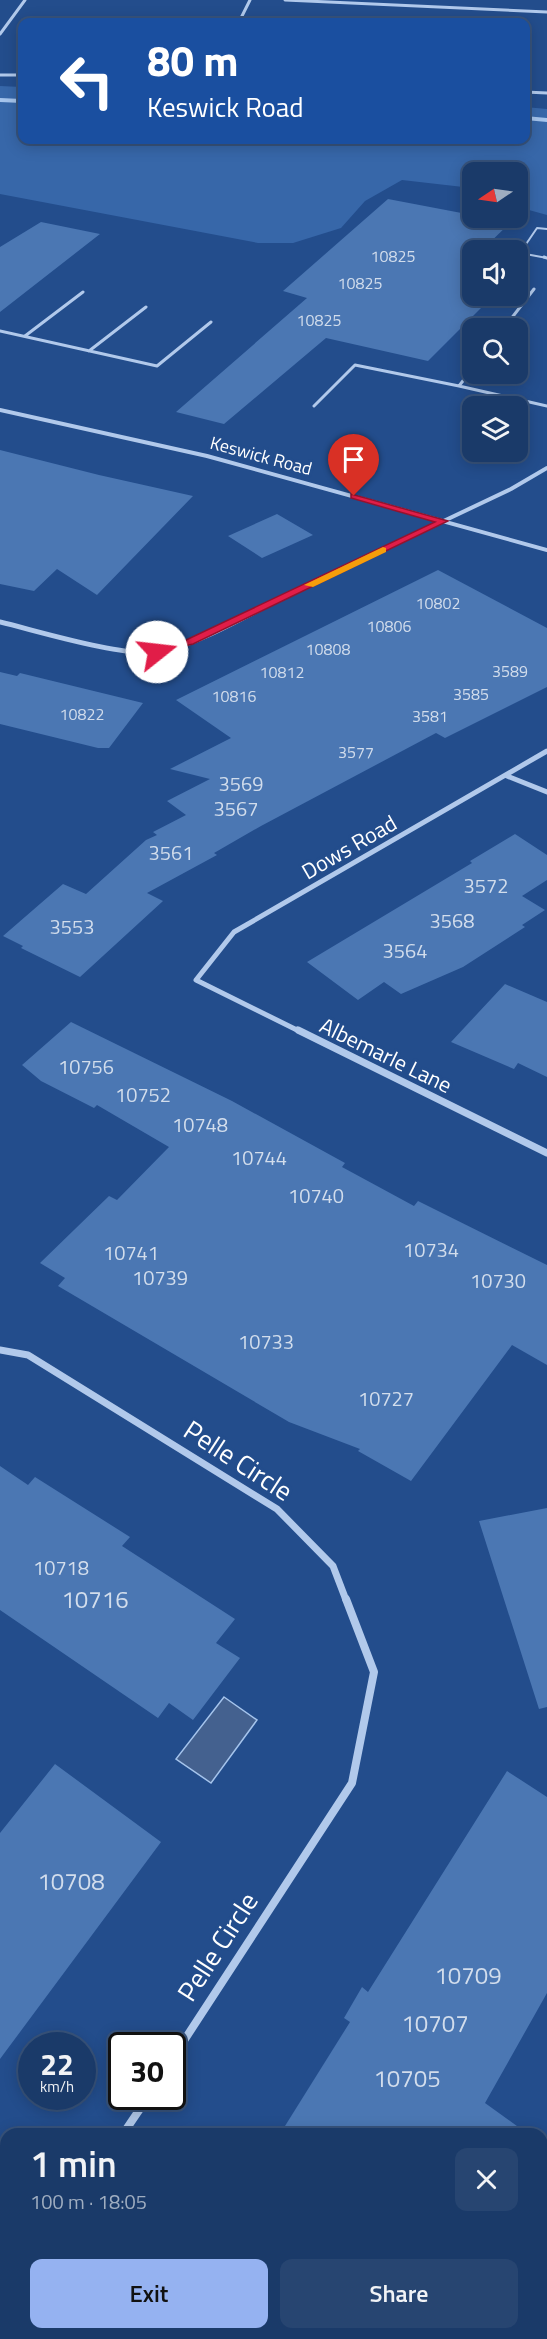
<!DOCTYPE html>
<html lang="en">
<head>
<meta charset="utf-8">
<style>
  body { margin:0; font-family:"Titillium Web",sans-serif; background:#274571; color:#f1f3f6; height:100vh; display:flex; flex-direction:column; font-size:22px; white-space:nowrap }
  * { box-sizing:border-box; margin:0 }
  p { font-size:20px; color:#9fadc0 }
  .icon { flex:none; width:33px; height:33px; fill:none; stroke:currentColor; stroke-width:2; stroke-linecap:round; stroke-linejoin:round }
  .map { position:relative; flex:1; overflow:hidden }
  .side { position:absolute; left:0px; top:2128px; width:548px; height:212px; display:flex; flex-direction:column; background:#1a3a69; border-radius:18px 18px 0 0; box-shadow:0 3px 15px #0003,0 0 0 2px #38547d }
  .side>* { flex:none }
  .banner { position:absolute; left:18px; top:18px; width:512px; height:126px; border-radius:12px; box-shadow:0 3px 15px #0003,0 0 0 2px #38547d; background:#1a4fa0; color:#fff; overflow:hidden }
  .needle { width:39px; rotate:257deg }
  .fabs { position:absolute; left:462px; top:162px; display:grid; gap:12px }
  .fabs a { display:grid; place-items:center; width:66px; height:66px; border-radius:12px; background:#1a3a69; box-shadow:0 3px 15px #0003,0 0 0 2px #38547d; font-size:30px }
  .speed { position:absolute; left:18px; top:2032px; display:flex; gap:12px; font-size:30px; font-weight:700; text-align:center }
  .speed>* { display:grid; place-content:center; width:78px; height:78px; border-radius:50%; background:#1a3a69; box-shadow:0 3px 15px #0003,0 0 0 2px #38547d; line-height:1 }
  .speed small { font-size:15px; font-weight:400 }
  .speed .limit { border:3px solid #111; border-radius:9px; background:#fff; color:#111 }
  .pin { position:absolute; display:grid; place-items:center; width:51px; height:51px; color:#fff; margin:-62px -26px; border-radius:50% 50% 50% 0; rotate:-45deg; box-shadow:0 0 6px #0007 }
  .pin .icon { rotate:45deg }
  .me { position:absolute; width:66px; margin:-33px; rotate:74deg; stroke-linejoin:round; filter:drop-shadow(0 0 4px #0008) }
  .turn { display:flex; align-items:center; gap:21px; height:126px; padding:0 30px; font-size:27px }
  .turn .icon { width:78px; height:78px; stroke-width:2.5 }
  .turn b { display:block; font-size:42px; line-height:51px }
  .round { display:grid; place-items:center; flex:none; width:63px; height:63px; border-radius:12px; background:#274571 }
  .summary { display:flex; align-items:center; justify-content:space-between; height:102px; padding:0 30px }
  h1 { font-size:36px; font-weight:600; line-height:45px }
  .button { display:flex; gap:12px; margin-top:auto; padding:12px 30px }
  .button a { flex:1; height:69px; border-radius:12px; background:#95b2f1; color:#111; font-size:24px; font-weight:600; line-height:69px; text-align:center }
  .button a+a { background:#274571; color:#f1f3f6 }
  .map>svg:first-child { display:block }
  .green { fill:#3767a9 }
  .water { fill:#44618f; stroke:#a5c4ec; stroke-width:1.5 }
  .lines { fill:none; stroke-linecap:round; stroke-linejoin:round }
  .stream { fill:#a5c4ec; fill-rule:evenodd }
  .building { fill:#4b77b3 }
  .service-far1 { stroke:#b1c9eb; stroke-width:2 }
  .service { stroke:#b1c9eb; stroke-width:3 }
  .minor-far4 { stroke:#b1c9eb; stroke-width:3 }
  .minor-far3 { stroke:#b1c9eb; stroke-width:4 }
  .minor-far2 { stroke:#b1c9eb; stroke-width:5 }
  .minor-far1 { stroke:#b1c9eb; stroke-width:7 }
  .minor { stroke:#b1c9eb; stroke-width:8 }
  .route { fill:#e11d48; stroke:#92132f; stroke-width:1.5 }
  .slow { fill:#f59e0b }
  .labels { text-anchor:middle; stroke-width:6; stroke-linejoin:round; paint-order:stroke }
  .far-number-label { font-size:16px; fill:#d2ddec }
  .far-street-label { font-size:18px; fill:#fff; stroke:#234d8c }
  .number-label { font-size:20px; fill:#d2ddec }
  .street-label { font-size:22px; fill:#fff; stroke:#234d8c }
  .near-number-label { font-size:24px; fill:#d2ddec }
  .near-street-label { font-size:27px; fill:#fff; stroke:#234d8c }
</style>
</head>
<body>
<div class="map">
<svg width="547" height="2339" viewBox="0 0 547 2339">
  <rect width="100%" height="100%" fill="#234d8c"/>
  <path class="green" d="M0,86L22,87V140H525V107L547,109V215L518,207V172H472V188L402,180L365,201L341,228L293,243H258L0,194Z"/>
  <path class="water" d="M224,1697L257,1720L211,1783L176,1759Z"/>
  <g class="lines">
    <path class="stream" d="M0,98L22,99V103L0,102Z
      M525,116L547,118V122L525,120Z"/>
  </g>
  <path class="building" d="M388,199L472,215V218L511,222L482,250H472V296H493L428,361L326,338L224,424L176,412L307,298L283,291Z
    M41,222L100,234L0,312V247Z
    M0,450L99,475L193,496L97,595L57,569L34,591L0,584Z
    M277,514L313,535L262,558L228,536Z
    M438,570L547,628V687L445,738L436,733L261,826L214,853L217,855L147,893L163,901L80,977L21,948L23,946L3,936L63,884L86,894L146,840L157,835L153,832L186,815L167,801L210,779L170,769L231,738L176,700Z
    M0,672L17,676L20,673L143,703L109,748H98L0,724Z
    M515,834L547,855V880L522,896L545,910L522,925L525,927L463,967L401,994L384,982L358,1000L307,962L472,863L470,861Z
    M505,984L547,1002V1077L518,1063L514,1069L451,1042Z
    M71,1022L232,1101L345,1163L342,1167L414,1206L418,1201L547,1265V1365L512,1345L411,1481L358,1451L360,1449L289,1422L58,1286L65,1278L40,1263L109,1196L117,1200L169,1147L97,1105L94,1108L41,1081L22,1065Z
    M0,1466L28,1485L35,1477L130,1537L122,1546L235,1619L216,1643L240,1658L193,1720L169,1703L158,1718L0,1610Z
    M547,1508V1707L539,1709L479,1521Z
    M55,1764L161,1842L0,2059V1833Z
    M507,1771L547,1797V1993L485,2103L528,2134H280L350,2022L344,2018L362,1987L368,1992Z"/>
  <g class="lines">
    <path class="service-far1" d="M547,229L537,228L520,253L547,258"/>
    <path class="service" d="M544,257L547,258
      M504,328L534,289
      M0,331L157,366L211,322
      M25,336L83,292
      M89,351L146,307
      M472,369L459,386L547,406
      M314,406L355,365L459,386"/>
    <path class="minor-far4" d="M285,0L547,12
      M239,22L250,0
      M0,34L25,0
      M0,75H22
      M525,92L547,93"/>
    <path class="minor-far3" d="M0,410L207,456L547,550
      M288,595L511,489L547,468"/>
    <path class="minor-far2" d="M0,622C38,631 122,657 157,652C197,646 254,611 291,593
      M507,776L547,792
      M301,1032L196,980L234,932L547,751"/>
    <path class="minor-far1" d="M298,1030L547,1153
      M0,1350L28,1355L277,1509L333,1566L346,1600"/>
    <path class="minor" d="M172,2059L352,1783L374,1672L346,1599
      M123,2134L148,2097
      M0,2313L6,2304
      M226,2334L232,2339"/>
  </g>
  <path class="route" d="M351,494L448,521L193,644L153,654V650L186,640L435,522L351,498Z"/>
  <path class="slow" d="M383,547L386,548V552L313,587L304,585Z"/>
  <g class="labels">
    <g class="far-number-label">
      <text x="393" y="262">10825</text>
      <text x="360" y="289">10825</text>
      <text x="319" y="326">10825</text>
      <text x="438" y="609">10802</text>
      <text x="389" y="632">10806</text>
      <text x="328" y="655">10808</text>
      <text x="510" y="677">3589</text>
      <text x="282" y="678">10812</text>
      <text x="471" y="700">3585</text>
      <text x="234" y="702">10816</text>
      <text x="82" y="720">10822</text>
      <text x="430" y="722">3581</text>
      <text x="356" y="758">3577</text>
    </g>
    <g class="far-street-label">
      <text transform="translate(261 456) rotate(15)" y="6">Keswick Road</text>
    </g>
    <g class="number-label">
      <text x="241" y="791">3569</text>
      <text x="236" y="816">3567</text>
      <text x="171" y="860">3561</text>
      <text x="486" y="893">3572</text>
      <text x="452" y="928">3568</text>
      <text x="72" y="934">3553</text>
      <text x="405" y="958">3564</text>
      <text x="86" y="1074">10756</text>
      <text x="143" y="1102">10752</text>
      <text x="200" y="1132">10748</text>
      <text x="259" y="1165">10744</text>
      <text x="316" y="1203">10740</text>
      <text x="431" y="1257">10734</text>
      <text x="131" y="1260">10741</text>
      <text x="160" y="1285">10739</text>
      <text x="498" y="1288">10730</text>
      <text x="266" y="1349">10733</text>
      <text x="386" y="1406">10727</text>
      <text x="61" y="1575">10718</text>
    </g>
    <g class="street-label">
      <text transform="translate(349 847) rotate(-30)" y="8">Dows Road</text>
      <text transform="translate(386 1055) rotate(26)" y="8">Albemarle Lane</text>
    </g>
    <g class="near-number-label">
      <text x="95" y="1608">10716</text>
      <text x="71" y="1890">10708</text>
      <text x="468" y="1984">10709</text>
      <text x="435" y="2032">10707</text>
      <text x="407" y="2087">10705</text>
    </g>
    <g class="near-street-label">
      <text transform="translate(238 1461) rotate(33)" y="9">Pelle Circle</text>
      <text transform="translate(218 1947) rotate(-57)" y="9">Pelle Circle</text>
    </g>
  </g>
</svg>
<div class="fabs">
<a><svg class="needle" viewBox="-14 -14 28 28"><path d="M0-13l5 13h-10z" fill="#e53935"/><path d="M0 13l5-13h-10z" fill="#9fadc0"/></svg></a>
<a><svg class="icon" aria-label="sound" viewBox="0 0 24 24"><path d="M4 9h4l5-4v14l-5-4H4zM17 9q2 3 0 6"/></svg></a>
<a><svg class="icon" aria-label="search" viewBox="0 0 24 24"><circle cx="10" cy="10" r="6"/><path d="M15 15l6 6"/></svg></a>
<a><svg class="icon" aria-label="layers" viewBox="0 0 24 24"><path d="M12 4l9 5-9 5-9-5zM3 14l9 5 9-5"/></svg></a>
</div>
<div class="speed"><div>22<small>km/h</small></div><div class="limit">30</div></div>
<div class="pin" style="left:354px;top:496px;background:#d93025"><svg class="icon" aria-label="arrive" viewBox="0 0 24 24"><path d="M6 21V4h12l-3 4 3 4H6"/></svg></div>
<svg class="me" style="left:157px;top:652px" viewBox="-20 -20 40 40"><circle r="19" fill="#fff"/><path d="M0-13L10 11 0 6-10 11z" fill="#e11d48"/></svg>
<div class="banner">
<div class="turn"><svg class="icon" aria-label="left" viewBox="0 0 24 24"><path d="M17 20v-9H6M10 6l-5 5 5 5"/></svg><div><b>80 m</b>Keswick Road</div></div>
</div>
<section class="side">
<div class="summary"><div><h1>1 min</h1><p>100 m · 18:05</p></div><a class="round"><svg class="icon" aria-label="close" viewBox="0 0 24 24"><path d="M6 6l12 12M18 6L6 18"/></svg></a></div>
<div class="button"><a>Exit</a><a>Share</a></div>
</section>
</div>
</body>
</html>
